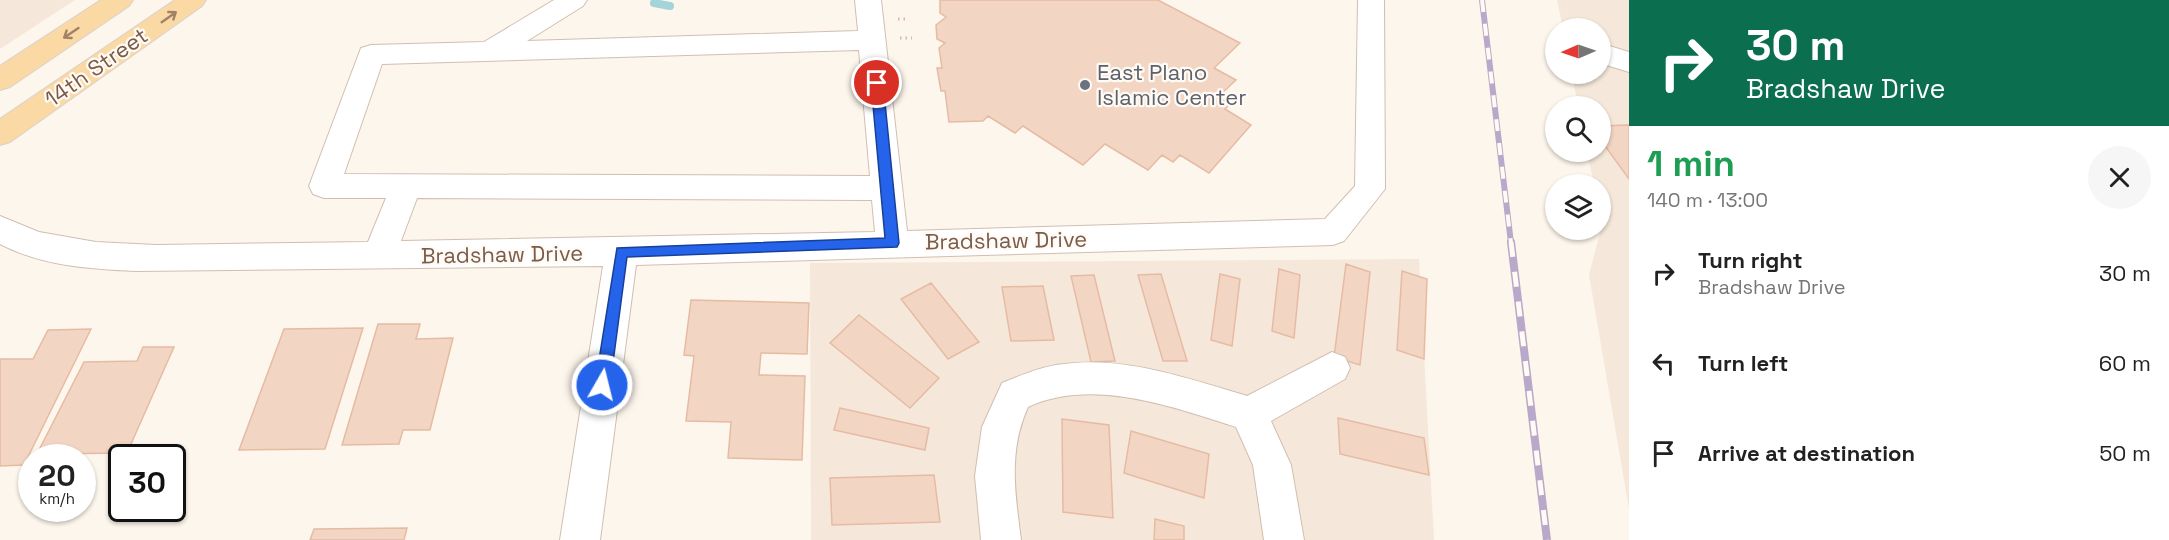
<!DOCTYPE html>
<html lang="en">
<head>
<meta charset="utf-8">
<style>
  body { margin:0; font-family:"Space Grotesk",sans-serif; background:#f6f6f6; color:#222; height:100vh; display:flex; flex-direction:column; font-size:22px; white-space:nowrap }
  * { box-sizing:border-box; margin:0 }
  p { font-size:20px; color:#767676 }
  .icon { flex:none; width:33px; height:33px; fill:none; stroke:currentColor; stroke-width:2; stroke-linecap:round; stroke-linejoin:round }
  .map { position:relative; flex:1; overflow:hidden }
  .panel { display:flex; flex-direction:column; background:#fff; width:540px }
  .panel>* { flex:none }
  .hud { background:#0b6e4f; color:#fff; overflow:hidden }
  .needle { width:39px; rotate:268deg }
  .tools { position:absolute; left:1545px; top:18px; display:grid; gap:12px }
  .tools a { display:grid; place-items:center; width:66px; height:66px; border-radius:50%; background:#fff; box-shadow:0 2px 4px #0004; font-size:30px }
  .speed { position:absolute; left:18px; top:444px; display:flex; gap:12px; font-size:30px; font-weight:700; text-align:center }
  .speed>* { display:grid; place-content:center; width:78px; height:78px; border-radius:50%; background:#fff; box-shadow:0 2px 4px #0004; line-height:1 }
  .speed small { font-size:15px; font-weight:400 }
  .speed .limit { border:3px solid #111; border-radius:9px; background:#fff; color:#111 }
  .pin { position:absolute; display:grid; place-items:center; width:51px; height:51px; color:#fff; margin:-26px; border:3px solid #fff; border-radius:50%; box-shadow:0 2px 6px #0007 }
  .me { position:absolute; width:66px; margin:-33px; rotate:8deg; stroke-linejoin:round; filter:drop-shadow(0 0 4px #0008) }
  .turn { display:flex; align-items:center; gap:21px; height:126px; padding:0 18px; font-size:27px }
  .turn .icon { width:78px; height:78px; stroke-width:2.5 }
  .turn b { display:block; font-size:42px; line-height:51px }
  .round { display:grid; place-items:center; flex:none; width:63px; height:63px; border-radius:32px; background:#f6f6f6 }
  .head { display:flex; align-items:center; justify-content:space-between; height:102px; padding:0 18px }
  h1 { font-size:36px; font-weight:800; line-height:45px; color:#1e9e55 }
  ul { padding:0; list-style:none }
  li { display:flex; align-items:center; gap:18px; height:90px; padding:0 18px }
  li div { flex:1 }
  li b { display:block; font-size:22px }
  li em { font-style:normal }
  main { display:flex; flex:1; min-height:0 }
  .map>svg:first-child { display:block }
  .residential { fill:#f5e8da }
  .lines { fill:none; stroke-linecap:round; stroke-linejoin:round }
  .stream { stroke:#a5d3da; stroke-width:8 }
  .building { fill:#f3d5c3; stroke:#e6bba3; stroke-width:1.5 }
  .minor-casing { stroke:#d1beb0; stroke-width:2 }
  .major-casing { stroke:#dad1cd; stroke-width:2 }
  .path { stroke:#d9b8a5; stroke-width:3; stroke-dasharray:1.5 4; stroke-linecap:butt }
  .minor { fill:#fff; fill-rule:evenodd }
  .major { fill:#fbd9a5; fill-rule:evenodd }
  .rail-far1-casing { stroke:#b9a8c9; stroke-width:6 }
  .rail-casing { stroke:#b9a8c9; stroke-width:8 }
  .rail-far1 { stroke:#fffaf3; stroke-width:4; stroke-dasharray:12; stroke-linecap:butt }
  .rail { stroke:#fffaf3; stroke-width:5; stroke-dasharray:15; stroke-linecap:butt }
  .oneway { stroke:#a18267 }
  .route { fill:#2563eb; stroke:#184099; stroke-width:1.5 }
  .worship-dot { fill:#6b7280; stroke:#fffaf3; stroke-width:2 }
  .labels { text-anchor:middle; stroke-width:4.5; stroke-linejoin:round; paint-order:stroke }
  .street-label { font-size:22px; fill:#7a5c4d; stroke:#fffaf3 }
  .worship-label { font-size:22px; fill:#5b616d; stroke:#fffaf3; text-anchor:start }
</style>
</head>
<body>
<main>
<div class="map">
<svg width="1629" height="540" viewBox="0 0 1629 540">
  <rect width="100%" height="100%" fill="#fdf6ec"/>
  <path class="residential" d="M0,0H75L0,49Z
    M1557,0H1629V509L1589,275L1602,225L1600,184H1594L1587,152H1600V106H1578L1572,74H1600V28H1563Z
    M1419,259L1434,540H811L810,263Z"/>
  <g class="lines">
    <path class="stream" d="M654,3L670,6"/>
  </g>
  <path class="building" d="M940,0H1158L1240,43L1214,68L1236,80L1218,97L1230,104L1225,109L1251,125L1209,173L1180,155L1173,162L1162,155L1148,170L1105,144L1083,165L1023,126L1015,133L988,116L983,121L949,122L945,91H941L937,68H942L939,48L945,43L937,39L936,25L946,17L940,13Z
    M1629,125V179L1600,139V126Z
    M1346,264L1370,272L1360,365L1334,357Z
    M1279,269L1300,275L1294,338L1272,331Z
    M1402,271L1427,279L1424,359L1397,350Z
    M1161,274L1187,361H1163L1138,275Z
    M1220,274L1240,279L1232,346L1211,340Z
    M1094,275L1115,361L1091,362L1071,276Z
    M931,283L979,342L948,359L901,299Z
    M1043,286L1054,340L1011,341L1002,287Z
    M691,300L809,303L807,354L761,353L759,375L805,376L802,460L728,458L731,422L686,421L694,356L684,355Z
    M859,315L939,378L910,408L830,343Z
    M378,324H420L416,339L453,338L430,430H403L399,444L342,445Z
    M363,328L325,449L239,450L284,329Z
    M91,329L24,465L0,466V359H33L48,330Z
    M143,347H174L127,453L37,454L84,362L137,361Z
    M840,408L929,428L925,450L834,430Z
    M1338,418L1424,438L1429,475L1340,454Z
    M1062,419L1109,425L1113,518L1063,512Z
    M1131,431L1209,454L1204,498L1124,473Z
    M934,475L940,522L832,525L830,478Z
    M1155,519L1184,526V540H1154Z
    M407,528L404,540H310L314,529Z"/>
  <g class="lines">
    <defs>
      <path id="minor" d="M554,0H587L583,6L527,41L858,31L855,0H881L907,231L1325,219L1355,186L1358,0H1384L1385,189L1344,241L1333,245L636,265L600,540H560L603,266L136,271C90,269 42,266 0,244V216L39,232L96,242L156,245L368,242L386,198H324L313,194L309,186L361,48L371,45L484,42ZM859,50L870,176L344,174L382,64ZM417,198L872,200L875,232L401,241Z
        M1603,44L1629,52V72L1600,63V45Z
        M1332,352L1345,357L1350,368L1345,379L1271,421L1291,465L1304,540H1264L1253,465L1236,427C1173,407 1092,377 1028,407C1008,451 1015,493 1021,540H981L975,476L982,427L1002,383C1022,375 1042,366 1064,364C1125,356 1189,379 1247,396Z"/>
      <path id="major" d="M101,0H133L129,6L10,87L0,90V66Z
        M175,0H206L202,6L10,142L0,145V119Z"/>
    </defs>
    <use href="#minor" class="minor-casing"/>
    <use href="#major" class="major-casing"/>
    <path class="path" d="M898,19H909
      M900,38H912"/>
    <use href="#minor" class="minor"/>
    <use href="#major" class="major"/>
    <defs>
      <path id="rail-far1" d="M1482,0L1511,243"/>
      <path id="rail" d="M1511,242L1547,540"/>
    </defs>
    <use href="#rail-far1" class="rail-far1-casing"/>
    <use href="#rail" class="rail-casing"/>
    <use href="#rail-far1" class="rail-far1"/>
    <use href="#rail" class="rail"/>
  </g>
  <defs><path id="oneway-shaft" d="M-6 0H5M1.5-3L5.5 0L1.5 3" fill="none" stroke-width="1.6" stroke-linecap="round" stroke-linejoin="round" transform="scale(1.5)"/></defs>
  <g class="oneway">
    <use href="#oneway-shaft" transform="translate(169 17) rotate(-35)"/>
    <use href="#oneway-shaft" transform="translate(71 33) rotate(146)"/>
  </g>
  <path class="route" d="M877,79L883,83L899,243L897,247L627,257L610,385L607,389L602,391L597,389L595,385L617,248L885,238L871,83Z"/>
  <circle class="worship-dot" cx="1085" cy="85" r="6"/>
  <g class="labels">
    <g class="street-label">
      <text transform="translate(96 67) rotate(-35)" y="8">14th Street</text>
      <text transform="translate(1006 240) rotate(-1)" y="8">Bradshaw Drive</text>
      <text transform="translate(502 254) rotate(-1)" y="8">Bradshaw Drive</text>
    </g>
    <g class="worship-label">
      <text x="1097" y="80">East Plano<tspan x="1097" dy="25">Islamic Center</tspan></text>
    </g>
  </g>
</svg>
<div class="tools">
<a><svg class="needle" viewBox="-14 -14 28 28"><path d="M0-13l5 13h-10z" fill="#e53935"/><path d="M0 13l5-13h-10z" fill="#767676"/></svg></a>
<a><svg class="icon" aria-label="search" viewBox="0 0 24 24"><circle cx="10" cy="10" r="6"/><path d="M15 15l6 6"/></svg></a>
<a><svg class="icon" aria-label="layers" viewBox="0 0 24 24"><path d="M12 4l9 5-9 5-9-5zM3 14l9 5 9-5"/></svg></a>
</div>
<div class="speed"><div>20<small>km/h</small></div><div class="limit">30</div></div>
<div class="pin" style="left:877px;top:83px;background:#d93025"><svg class="icon" aria-label="arrive" viewBox="0 0 24 24"><path d="M6 21V4h12l-3 4 3 4H6"/></svg></div>
<svg class="me" style="left:602px;top:385px" viewBox="-20 -20 40 40"><circle r="17" fill="#2563eb" stroke="#fff" stroke-width="3"/><path d="M0-11L8 9 0 5-8 9z" fill="#fff"/></svg>
</div>
<section class="panel">
<div class="hud">
<div class="turn"><svg class="icon" aria-label="right" viewBox="0 0 24 24"><path d="M7 20v-9h11M14 6l5 5-5 5"/></svg><div><b>30 m</b>Bradshaw Drive</div></div>
</div>
<div class="head"><div><h1>1 min</h1><p>140 m · 13:00</p></div><a class="round"><svg class="icon" aria-label="close" viewBox="0 0 24 24"><path d="M6 6l12 12M18 6L6 18"/></svg></a></div>
<ul>
<li><svg class="icon" aria-label="right" viewBox="0 0 24 24"><path d="M7 20v-9h11M14 6l5 5-5 5"/></svg><div><b>Turn right</b><p>Bradshaw Drive</p></div><em>30 m</em></li>
<li><svg class="icon" aria-label="left" viewBox="0 0 24 24"><path d="M17 20v-9H6M10 6l-5 5 5 5"/></svg><div><b>Turn left</b></div><em>60 m</em></li>
<li><svg class="icon" aria-label="arrive" viewBox="0 0 24 24"><path d="M6 21V4h12l-3 4 3 4H6"/></svg><div><b>Arrive at destination</b></div><em>50 m</em></li>
</ul>
</section>
</main>
</body>
</html>
